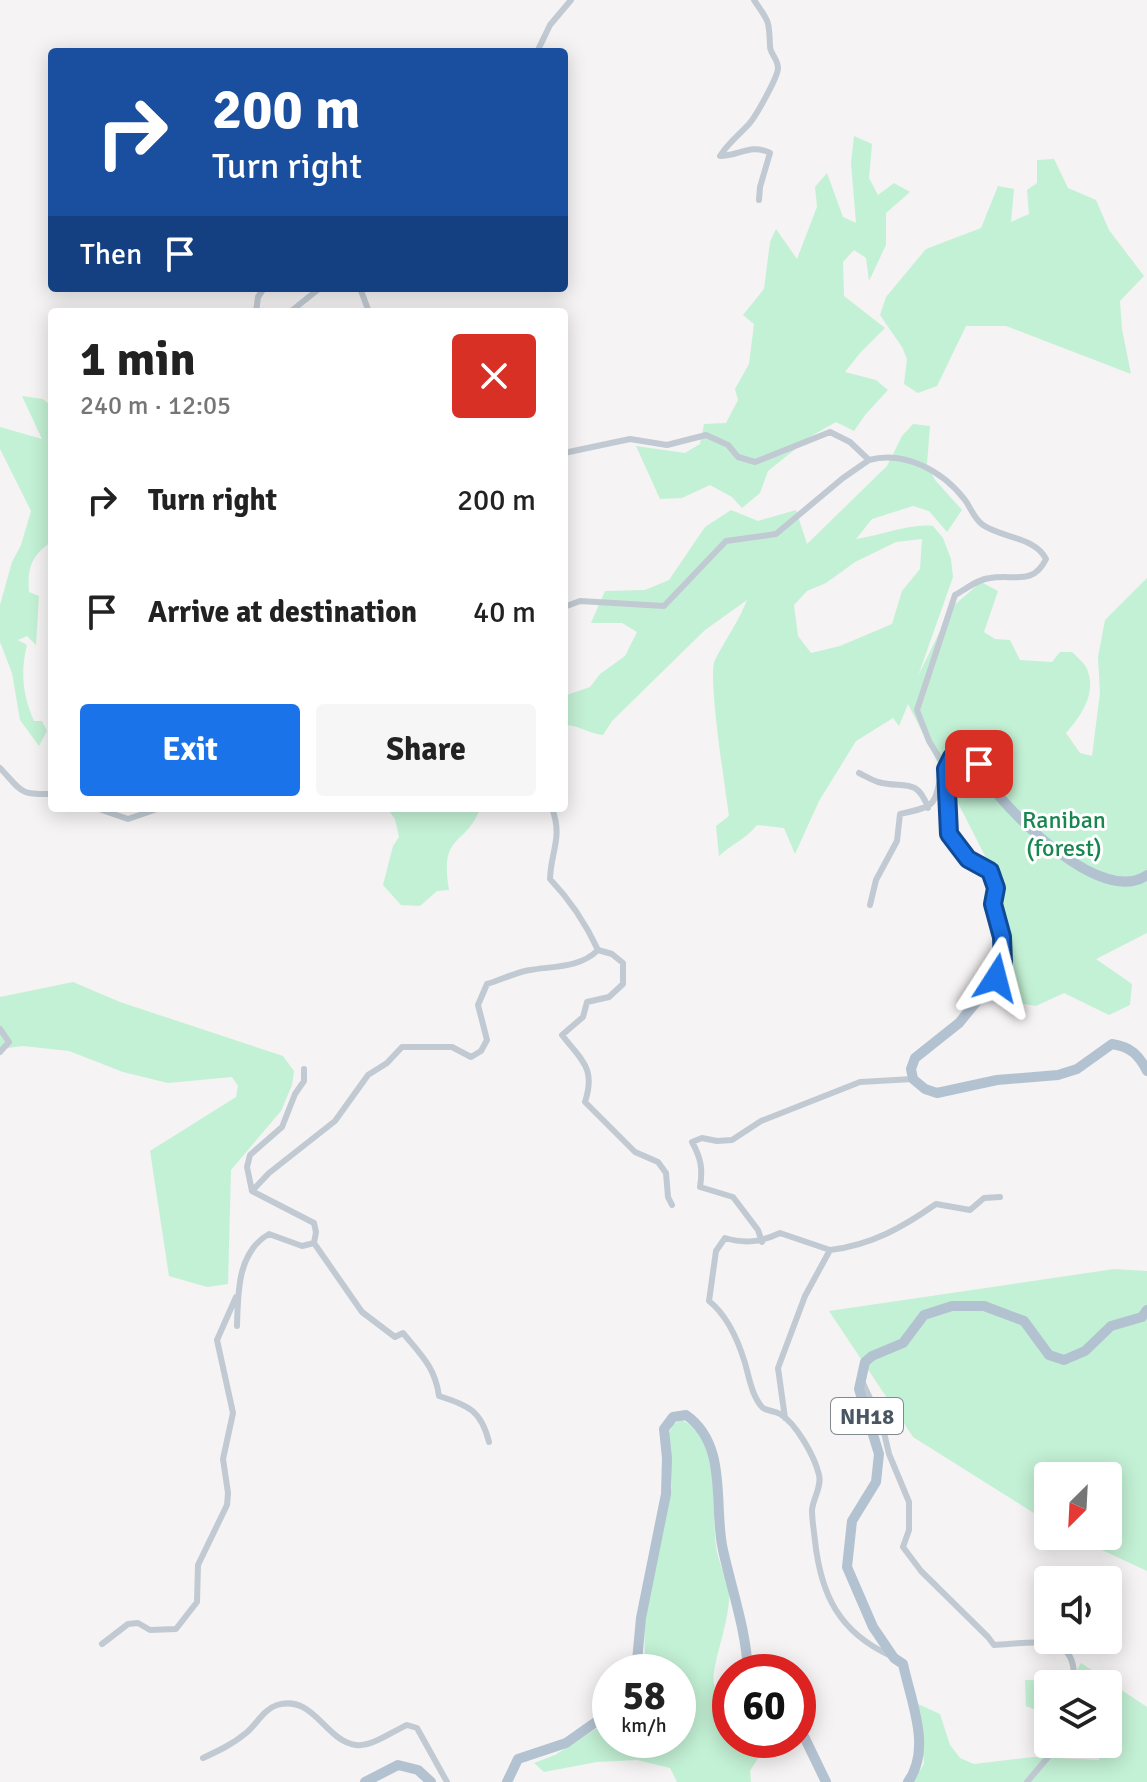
<!DOCTYPE html>
<html lang="en">
<head>
<meta charset="utf-8">
<style>
  body { margin:0; font-family:Signika,sans-serif; background:#f6f6f6; color:#222; height:100vh; display:flex; flex-direction:column; font-size:30px; white-space:nowrap }
  * { box-sizing:border-box; margin:0 }
  p { font-size:26px; color:#767676 }
  .icon { flex:none; width:44px; height:44px; fill:none; stroke:currentColor; stroke-width:2; stroke-linecap:round; stroke-linejoin:round }
  .map { position:relative; flex:1; overflow:hidden }
  .side { position:absolute; left:48px; top:308px; width:520px; height:504px; display:flex; flex-direction:column; background:#fff; border-radius:8px; box-shadow:0 4px 20px #0003 }
  .side>* { flex:none }
  .guide { position:absolute; left:48px; top:48px; width:520px; height:244px; border-radius:8px; box-shadow:0 4px 20px #0003; background:#1a4fa0; color:#fff; overflow:hidden }
  .needle { width:52px; rotate:204deg }
  .controls { position:absolute; left:1034px; top:1462px; display:grid; gap:16px }
  .controls a { display:grid; place-items:center; width:88px; height:88px; border-radius:8px; background:#fff; box-shadow:0 4px 20px #0003; font-size:40px }
  .speed { position:absolute; left:592px; top:1654px; display:flex; gap:16px; font-size:40px; font-weight:700; text-align:center }
  .speed>* { display:grid; place-content:center; width:104px; height:104px; border-radius:50%; background:#fff; box-shadow:0 4px 20px #0003; line-height:1 }
  .speed small { font-size:20px; font-weight:400 }
  .speed .limit { border:12px solid #d22; background:#fff; color:#111 }
  .pin { position:absolute; display:grid; place-items:center; width:68px; height:68px; color:#fff; margin:-34px; border-radius:16px; box-shadow:0 4px 12px #0006 }
  .me { position:absolute; width:88px; margin:-44px; rotate:9deg; stroke-linejoin:round; filter:drop-shadow(0 0 6px #0008) }
  .turn { display:flex; align-items:center; gap:28px; height:168px; padding:0 32px; font-size:36px }
  .turn .icon { width:104px; height:104px; stroke-width:2.5 }
  .turn b { display:block; font-size:56px; line-height:68px }
  .then { display:flex; align-items:center; height:76px; padding:0 32px; background:#0003; gap:16px; font-size:30px }
  .round { display:grid; place-items:center; flex:none; width:84px; height:84px; border-radius:8px; background:#f6f6f6 }
  .summary { display:flex; align-items:center; justify-content:space-between; height:136px; padding:0 32px }
  h1 { font-size:48px; font-weight:800; line-height:60px }
  .button { display:flex; gap:16px; margin-top:auto; padding:16px 32px }
  .button a { flex:1; height:92px; border-radius:8px; background:#1a73e8; color:#fff; font-size:32px; font-weight:800; line-height:92px; text-align:center }
  .button a+a { background:#f6f6f6; color:#222 }
  ul { padding:0; list-style:none }
  li { display:flex; align-items:center; gap:24px; height:112px; padding:0 32px }
  li div { flex:1 }
  li b { display:block; font-size:30px }
  li em { font-style:normal }
  .map>svg:first-child { display:block }
  .green { fill:#c3f1d5; fill-rule:evenodd }
  .lines { fill:none; stroke-linecap:round; stroke-linejoin:round }
  .street { stroke:#c1cad2; stroke-width:6 }
  .primary { stroke:#b3c2d1; stroke-width:10 }
  .route-casing { stroke:#114b97; stroke-width:20 }
  .route { stroke:#1a73e8; stroke-width:14 }
  .labels { text-anchor:middle; stroke-width:6; stroke-linejoin:round; paint-order:stroke }
  .shield { fill:#fff; stroke:#808990; stroke-width:2 }
  .shield-label { font-size:22px; font-weight:bold; fill:#4a5661 }
  .park-label { font-size:24px; fill:#17864f; stroke:#fff }
</style>
</head>
<body>
<div class="map">
<svg width="1147" height="1782" viewBox="0 0 1147 1782">
  <rect width="100%" height="100%" fill="#f5f3f3"/>
  <path class="green" d="M854,136L872,144L869,178L878,195L894,183L910,192L886,213V245L869,281L866,258L854,250L843,262L844,296L885,328L860,353L845,372L876,380L888,390L865,415L854,431L836,422L813,435L768,471L760,493L742,508L732,497L710,485L682,498L660,499L636,446L685,453L700,444L704,424L726,423L738,400L735,389L749,364L754,324L743,315L764,289L770,242L776,229L797,259L817,207L815,187L827,173L843,217L856,223L851,163Z
    M1054,159L1068,188L1096,200L1109,230L1144,276L1120,301L1122,329L1131,374L1006,326H966L937,386L918,393L904,384L907,359L902,347L880,315L886,297L926,249L981,228L998,186L1014,189L1011,222L1029,214L1027,190L1037,183V160Z
    M22,396L43,399L52,407V541C32,556 27,566 29,592L39,596L36,645L27,636L18,640L27,645C20,672 23,696 34,721H42L47,731L39,746L20,720L12,673L0,642V605L12,562L21,545L31,511L0,449V427L42,439Z
    M913,424L930,426L927,464L935,480L962,510L947,532L929,511L913,506L872,519L856,539C879,536 911,523 933,526L943,538L951,559L953,577L918,676L952,607L981,582L998,591L984,632L995,639L1010,640L1020,660L1052,662L1060,652H1072C1076,656 1083,662 1086,667C1098,691 1082,715 1066,733L1080,753L1092,756L1100,693L1098,657L1105,620L1147,578V933L1096,959L1132,984L1130,1005L1109,1015L1064,993L1036,1006L998,1000L985,856L908,704L899,726L893,718L856,741L819,801L795,854L784,828L757,825C746,839 732,844 719,856L716,826L729,816C726,791 707,676 715,660C725,640 739,621 747,600L705,630L612,721L603,735C589,734 578,724 564,725V696L590,687L600,674L625,656L637,632L622,623H591L605,591L645,590L669,580L705,527L731,510L758,521L796,510L807,544L887,466L902,436ZM922,539L920,569L902,591L892,624L840,646L811,653L798,636L794,605L807,591L826,583L855,562L896,542Z
    M387,808H480C466,848 439,831 449,890L437,891L420,906L401,905L383,885L393,846L399,837L395,819Z
    M73,982L120,1002L283,1056L294,1071L292,1085L281,1111L231,1170L228,1284L207,1287L169,1276L150,1151L236,1097L238,1086L232,1077L168,1083L123,1072L69,1051L23,1046L0,1049V997Z
    M1114,1269L1147,1271V1571L1072,1536H1108V1476H1048V1522L913,1437L829,1311Z
    M682,1420C723,1440 710,1516 717,1552C720,1566 727,1579 729,1593C731,1619 710,1668 714,1684C716,1692 721,1700 724,1707L730,1709V1740H769L750,1771L751,1782H677L670,1768L637,1760L597,1762L544,1772L534,1763L555,1755L610,1720V1740H678V1672H642L645,1660L644,1615L672,1486L669,1434L673,1424Z
    M1081,1663L1147,1707V1782H913L924,1764L918,1704L940,1714L950,1745L960,1758L974,1764L1033,1757L1099,1760L1102,1744H1108V1684H1048V1715L1026,1706L1025,1680H1071Z"/>
  <g class="lines">
    <path class="street" d="M754,0C769,22 769,19 770,46C770,54 778,59 778,68C778,77 756,116 749,124C738,136 729,142 720,156C739,156 751,143 770,153L760,187L759,200
      M537,52L550,25L571,0
      M360,288L369,312
      M256,312L258,297L264,288
      M290,312L320,288
      M564,453L630,439L667,445L706,435L728,445L738,457L755,462L830,432L850,442L869,460C904,450 943,471 965,500C971,508 974,519 983,525C1002,538 1035,537 1046,559C1033,586 1014,574 990,578C978,579 966,589 955,595L917,710L929,741L946,769
      M564,607L580,601L664,606L726,541L776,534L843,478L869,460
      M0,768C22,791 18,795 52,794
      M859,773C865,776 872,780 878,782C903,789 917,776 928,808
      M96,808L128,819L160,808
      M197,808H211
      M870,905L876,880L897,841L900,814C940,805 932,806 943,770
      M598,950L612,954L623,963V984L609,997L587,1002L583,1017L562,1035C582,1061 596,1068 585,1102L635,1152L658,1162L666,1173L668,1197L672,1205
      M0,1029L9,1042L0,1052
      M252,1191L247,1167L250,1155L282,1127L295,1094L304,1081V1069
      M762,1242L758,1230L733,1197L700,1187C703,1169 701,1158 692,1142L702,1138L717,1141L732,1140L761,1121L860,1082L913,1079
      M314,1243L362,1312L395,1337L403,1333C421,1355 435,1367 439,1396C469,1406 481,1410 489,1442
      M830,1250C872,1245 903,1227 936,1204L970,1210L984,1198L1000,1197
      M237,1326C238,1294 237,1252 269,1234L302,1246L314,1243L316,1232L314,1223L252,1191L269,1173L335,1121L368,1075L387,1063L402,1047H452L471,1057L481,1051L487,1040L478,1005L487,984C501,980 516,972 530,970C554,966 580,968 598,950C585,922 571,901 550,879C551,850 563,838 552,808
      M861,1379L882,1424L889,1454L909,1502V1530L903,1547L921,1571L988,1637L994,1645C1027,1644 1081,1629 1073,1684
      M785,1418L778,1368L805,1296L830,1250L780,1233C761,1242 745,1244 725,1238L716,1251L709,1301C728,1316 738,1340 745,1363C749,1377 752,1397 763,1408C768,1411 775,1411 780,1414C796,1423 815,1457 819,1475C822,1486 813,1499 812,1510C812,1520 814,1531 815,1541C821,1595 839,1632 891,1656
      M102,1644L128,1624L138,1623L150,1630L176,1629L197,1602L198,1565L227,1505L228,1493L223,1459L233,1413L217,1340L236,1297
      M203,1758C218,1751 233,1744 246,1733C256,1725 264,1709 277,1705C314,1694 325,1741 356,1745C372,1747 393,1731 407,1725L417,1728L447,1782
      M1027,1782L1049,1756L1051,1744"/>
    <path class="primary" d="M1147,875C1103,906 1016,819 991,786C984,775 979,765 970,755L958,753L952,757L946,769L949,834L968,859L990,871L996,888L993,904L1002,937L1003,962L996,978L959,1023L915,1058L911,1069L913,1079L925,1089L937,1093L997,1080L1058,1075L1077,1069L1112,1044C1131,1047 1139,1055 1147,1071
      M636,1672L641,1618L666,1494L667,1458L664,1429L673,1417L686,1415C729,1445 713,1507 723,1550C732,1591 746,1629 748,1672
      M798,1724L826,1782
      M365,1782L398,1765L418,1770L431,1782
      M507,1782L518,1759L566,1743L610,1712
      M908,1782C932,1748 911,1702 903,1664L894,1658L873,1627L847,1567L852,1521L876,1482L879,1454L859,1389L865,1362L872,1356L903,1343L924,1315L952,1306H984L1024,1321L1049,1355L1064,1360L1085,1351L1111,1326L1142,1317L1147,1310"/>
  </g>
  <g class="lines">
    <defs>
      <path id="route" d="M979,764L970,755L958,753L952,757L946,769L949,834L968,859L990,871L996,888L993,904L1002,937L1003,962L996,978"/>
    </defs>
    <use href="#route" class="route-casing"/>
    <use href="#route" class="route"/>
  </g>
  <g class="labels">
    <rect class="shield" x="831" y="1398" width="72" height="36" rx="6"/>
    <g class="shield-label">
      <text x="867" y="1424">NH18</text>
    </g>
    <g class="park-label">
      <text x="1064" y="828">Raniban<tspan x="1064" dy="28">(forest)</tspan></text>
    </g>
  </g>
</svg>
<div class="controls">
<a><svg class="needle" viewBox="-14 -14 28 28"><path d="M0-13l5 13h-10z" fill="#e53935"/><path d="M0 13l5-13h-10z" fill="#767676"/></svg></a>
<a><svg class="icon" aria-label="sound" viewBox="0 0 24 24"><path d="M4 9h4l5-4v14l-5-4H4zM17 9q2 3 0 6"/></svg></a>
<a><svg class="icon" aria-label="layers" viewBox="0 0 24 24"><path d="M12 4l9 5-9 5-9-5zM3 14l9 5 9-5"/></svg></a>
</div>
<div class="speed"><div>58<small>km/h</small></div><div class="limit">60</div></div>
<div class="pin" style="left:979px;top:764px;background:#d93025"><svg class="icon" aria-label="arrive" viewBox="0 0 24 24"><path d="M6 21V4h12l-3 4 3 4H6"/></svg></div>
<svg class="me" style="left:996px;top:978px" viewBox="-20 -20 40 40"><path d="M0-17L14 15 0 8-14 15z" fill="#1a73e8" stroke="#fff" stroke-width="4"/></svg>
<div class="guide">
<div class="turn"><svg class="icon" aria-label="right" viewBox="0 0 24 24"><path d="M7 20v-9h11M14 6l5 5-5 5"/></svg><div><b>200 m</b>Turn right</div></div>
<div class="then">Then<svg class="icon" aria-label="arrive" viewBox="0 0 24 24"><path d="M6 21V4h12l-3 4 3 4H6"/></svg></div>
</div>
<section class="side">
<div class="summary"><div><h1>1 min</h1><p>240 m · 12:05</p></div><a class="round" style="background:#d93025;color:#fff"><svg class="icon" aria-label="close" viewBox="0 0 24 24"><path d="M6 6l12 12M18 6L6 18"/></svg></a></div>
<ul>
<li><svg class="icon" aria-label="right" viewBox="0 0 24 24"><path d="M7 20v-9h11M14 6l5 5-5 5"/></svg><div><b>Turn right</b></div><em>200 m</em></li>
<li><svg class="icon" aria-label="arrive" viewBox="0 0 24 24"><path d="M6 21V4h12l-3 4 3 4H6"/></svg><div><b>Arrive at destination</b></div><em>40 m</em></li>
</ul>
<div class="button"><a>Exit</a><a>Share</a></div>
</section>
</div>
</body>
</html>
